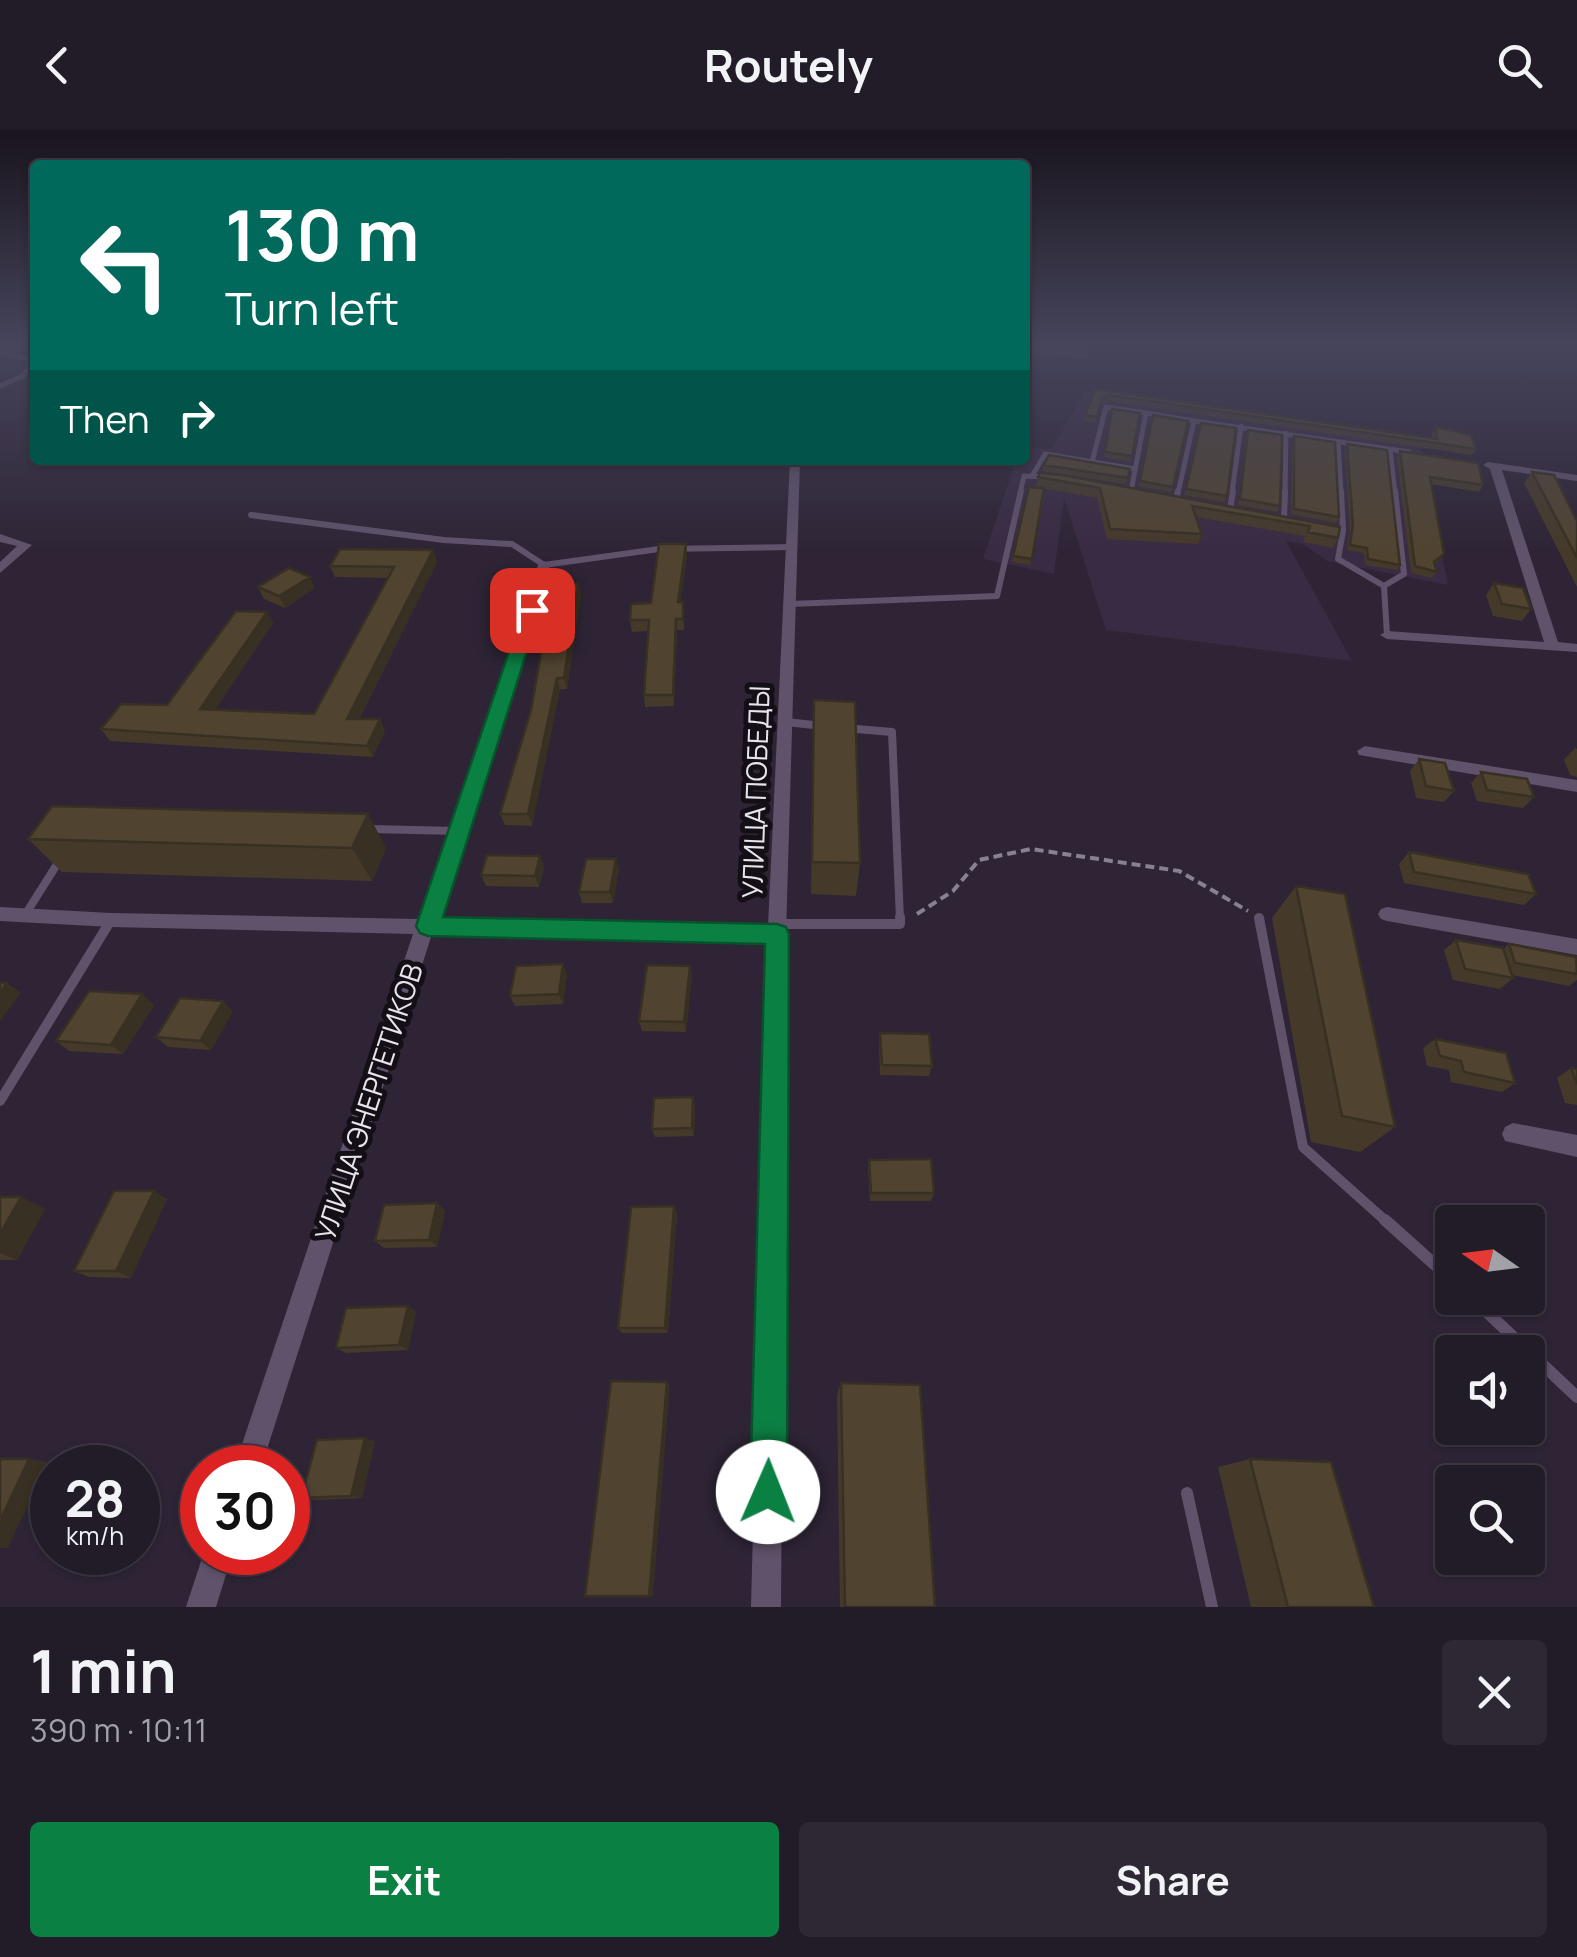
<!DOCTYPE html>
<html lang="en">
<head>
<meta charset="utf-8">
<style>
  body { margin:0; font-family:Manrope,sans-serif; background:#2e2834; color:#f1f3f6; height:100vh; display:flex; flex-direction:column; font-size:38px; white-space:nowrap }
  * { box-sizing:border-box; margin:0 }
  p { font-size:32px; color:#a2a1a8 }
  .icon { flex:none; width:55px; height:55px; fill:none; stroke:currentColor; stroke-width:2; stroke-linecap:round; stroke-linejoin:round }
  .map { position:relative; height:1477px; overflow:hidden }
  .panel { display:flex; flex-direction:column; background:#221b28; flex:1 }
  .panel>* { flex:none }
  .top-card { position:absolute; left:30px; top:30px; width:1000px; height:305px; border-radius:10px; box-shadow:0 2px 8px #0004,0 0 0 2px #3f3945; background:#00695c; color:#fff; overflow:hidden }
  .needle { width:65px; rotate:284deg }
  .buttons { position:absolute; left:1435px; top:1075px; display:grid; gap:20px }
  .buttons a { display:grid; place-items:center; width:110px; height:110px; border-radius:10px; background:#221b28; box-shadow:0 2px 8px #0004,0 0 0 2px #3f3945; font-size:50px }
  .speed { position:absolute; left:30px; top:1315px; display:flex; gap:20px; font-size:50px; font-weight:700; text-align:center }
  .speed>* { display:grid; place-content:center; width:130px; height:130px; border-radius:50%; background:#221b28; box-shadow:0 2px 8px #0004,0 0 0 2px #3f3945; line-height:1 }
  .speed small { font-size:25px; font-weight:400 }
  .speed .limit { border:15px solid #d22; background:#fff; color:#111 }
  .pin { position:absolute; display:grid; place-items:center; width:85px; height:85px; color:#fff; margin:-42px; border-radius:20px; box-shadow:0 5px 15px #0006 }
  .me { position:absolute; width:110px; margin:-55px; rotate:1deg; stroke-linejoin:round; filter:drop-shadow(0 0 8px #0008) }
  .turn { display:flex; align-items:center; gap:35px; height:210px; padding:0 30px; font-size:45px }
  .turn .icon { width:130px; height:130px; stroke-width:2.5 }
  .turn b { display:block; font-size:70px; line-height:85px }
  .then { display:flex; align-items:center; height:95px; padding:0 30px; background:#0003; gap:20px; font-size:38px }
  .round { display:grid; place-items:center; flex:none; width:105px; height:105px; border-radius:10px; background:#2e2834 }
  .overview { display:flex; align-items:center; justify-content:space-between; height:170px; padding:0 30px }
  h1 { font-size:60px; font-weight:700; line-height:75px }
  .cta { display:flex; gap:20px; margin-top:auto; padding:20px 30px }
  .cta a { flex:1; height:115px; border-radius:10px; background:#0b8043; color:#fff; font-size:40px; font-weight:700; line-height:115px; text-align:center }
  .cta a+a { background:#2e2834; color:#f1f3f6 }
  header { display:flex; justify-content:space-between; align-items:center; height:130px; padding:0 30px; background:#221b28; font-size:45px; font-weight:700 }
  .map>svg:first-child { display:block }
  .built { fill:#392b43 }
  .lines { fill:none; stroke-linecap:round; stroke-linejoin:round }
  .path { stroke:#89818f; stroke-width:4; stroke-dasharray:9 5; stroke-linecap:butt }
  .lane-far4 { stroke:#60526b; stroke-width:5 }
  .lane-far3 { stroke:#60526b; stroke-width:6 }
  .lane-far2 { stroke:#60526b; stroke-width:8 }
  .lane-far1 { stroke:#60526b; stroke-width:10 }
  .lane { stroke:#60526b; stroke-width:12 }
  .street { fill:#60526b; fill-rule:evenodd }
  .wall { fill:#453a2a }
  .shaded-wall { fill:#383022 }
  .building { fill:#504431; stroke:#383022; stroke-width:2.5 }
  .route { fill:#0b8043; stroke:#07532c; stroke-width:2.5 }
  .labels { text-anchor:middle; stroke-width:10; stroke-linejoin:round; paint-order:stroke }
  .street-label { font-size:28px; fill:#e9e3ee; stroke:#140f17 }
</style>
</head>
<body>
<header><svg class="icon" aria-label="back" viewBox="0 0 24 24"><path d="M15 5l-7 7 7 7"/></svg>Routely<svg class="icon" aria-label="search" viewBox="0 0 24 24"><circle cx="10" cy="10" r="6"/><path d="M15 15l6 6"/></svg></header>
<div class="map">
<svg width="1577" height="1477" viewBox="0 0 1577 1477">
  <rect width="100%" height="100%" fill="#2e2435"/>
  <path class="built" d="M1084,262L1420,312L1448,455L1327,431L1303,414L1286,411L1352,531L1106,500L1064,368L1054,444L983,429L1016,330H1025V318L1052,319Z"/>
  <g class="lines">
    <path class="path" d="M917,784L953,761L979,730L1031,719L1179,741L1248,781"/>
    <path class="lane-far4" d="M0,222L34,230L23,246L0,256
      M1338,312L1341,363
      M1390,320L1395,363
      M1092,332L1106,277L1146,283
      M1032,346L1045,324L1135,339
      M1131,361L1146,283L1194,291
      M1020,363L1024,346L1050,347
      M1178,363L1194,291L1409,322
      M1232,363L1241,296
      M1285,363L1286,303"/>
    <path class="lane-far3" d="M1341,361L1343,401L1338,429L1384,456L1387,505
      M1176,370L1178,361
      M1230,380L1233,361
      M251,385L444,410L512,414L544,435L659,419L793,417
      M1284,390L1285,361
      M1384,456L1404,444L1395,361
      M790,474L997,466L1021,361"/>
    <path class="lane-far2" d="M786,592L823,596
      M844,598L892,602L900,789
      M369,699L458,701
      M25,785L61,728"/>
    <path class="lane-far1" d="M1259,788L1303,1017L1388,1093
      M778,794H900V787
      M0,971L111,790"/>
    <path class="lane" d="M1385,1090L1452,1150
      M1472,1168L1577,1267
      M1187,1363L1212,1477"/>
    <path class="street" d="M1025,216L1085,222L1090,225L1085,228L1025,222Z
      M790,330H800L786,804L781,1477H751L768,811L432,804L261,1338H234L413,804L111,797L0,791V777L111,783L418,789L538,435L544,431L550,435L437,789L768,796Z
      M1488,332L1577,345V351L1502,340L1558,512L1577,514V522L1387,509L1380,505L1387,501L1544,512L1490,339L1483,335Z
      M0,404L32,415L0,443V432L17,416L0,412Z
      M1365,616L1577,650V662L1359,625L1357,621Z
      M1387,777L1577,809V825L1387,791L1381,789L1378,784L1381,779Z
      M1513,993L1577,1005V1027L1505,1011L1502,1004L1505,997Z
      M204,1422H233L216,1477H186Z"/>
  </g>
  <path class="wall" d="M1095,259L1432,308V304L1436,297L1476,319L1472,325L1107,271L1100,275L1095,293L1083,291Z
    M1111,284L1132,326L1130,332L1104,327Z
    M1151,290L1173,357L1171,362L1138,356Z
    M1199,298L1227,366L1224,372L1184,365Z
    M1248,300L1280,376L1277,382L1238,375L1246,305Z
    M1294,306L1339,387L1336,393L1291,384L1292,312Z
    M1347,314L1400,435L1397,440L1365,435L1364,423L1347,420L1350,401L1345,319Z
    M1400,321L1483,355L1479,362L1431,354L1444,424L1435,435L1437,442L1432,448L1411,443L1397,327Z
    M1044,335L1130,339L1126,354L1042,341Z
    M1532,342L1577,391V457L1524,353Z
    M1040,343L1340,397L1338,408L1333,418L1303,412L1305,406L1196,387L1202,404L1198,414L1107,409L1097,368L1036,357Z
    M1029,357L1044,358L1030,435L1012,432Z
    M433,420L437,432L359,589H380L385,601L373,627L110,611L101,599L167,575L267,482L273,493L215,580L314,584L388,448L335,447L330,436Z
    M687,425L680,472H683L684,500H677L674,576L645,577L644,565L648,501L632,502L630,490L651,473Z
    M1494,453L1531,479L1522,491L1493,486L1486,465Z
    M578,454L581,465L567,559H560L532,696L505,695L500,684L531,580L541,523L538,512L553,482Z
    M258,457L315,458L285,478L264,469Z
    M814,570L860,733L856,766L811,764Z
    M1575,618L1577,619V647L1570,645L1564,630Z
    M1419,629L1454,661L1444,672L1416,668L1410,641Z
    M1481,642L1534,667L1523,678L1477,671L1471,653Z
    M368,684L386,718L372,751L62,742L28,709Z
    M1409,722L1536,764L1524,775L1404,753L1399,734Z
    M540,726L544,737L539,757L486,756L481,745Z
    M616,729L619,740L613,773H582L579,762Z
    M1296,756L1395,997L1360,1022L1311,1012L1272,788Z
    M1456,810L1503,819L1509,814L1577,829V850L1569,856L1512,845L1513,848L1500,859L1453,850L1444,820Z
    M690,836L692,846L686,902L642,901L639,891Z
    M567,844L563,874L515,876L510,866Z
    M142,864L154,875L123,924L69,921L56,911Z
    M233,881L211,920L168,917L156,907Z
    M880,903L932,936L929,946L880,945L879,913Z
    M1435,909L1515,953L1502,962L1451,952L1449,940L1427,936L1423,918Z
    M1571,938L1577,939V975L1565,973L1557,948Z
    M693,967L695,976L694,1006L655,1007L652,999Z
    M869,1030L934,1063L931,1071H870L868,1038Z
    M154,1061L167,1069L131,1148L89,1147L74,1141Z
    M0,1067H21L45,1079L17,1130H0Z
    M437,1073L445,1081L437,1117L384,1118L375,1111Z
    M674,1076L677,1084L668,1203H622L618,1198Z
    M408,1176L416,1182L408,1220L346,1223L336,1218Z
    M841,1253L935,1477H840L837,1265Z
    M375,1311L362,1368L314,1370L301,1368Z
    M1250,1329L1374,1477H1251L1218,1337Z"/>
  <path class="shaded-wall" d="M686,414L687,425L679,484L678,472Z
    M433,420L437,432L353,600L347,589Z
    M310,447L315,458L285,478L279,466Z
    M578,454L581,465L567,559L564,548Z
    M267,482L273,493L208,590L200,579Z
    M676,489L677,500L674,576L673,565Z
    M557,548L560,559L532,696L528,684Z
    M380,589L385,601L373,627L367,616Z
    M368,684L386,718L372,751L352,718Z
    M540,726L544,737L539,757L535,746Z
    M616,729L619,740L613,773L610,762Z
    M563,834L567,844L563,874L559,864Z
    M690,836L692,846L686,902L684,892Z
    M7,853L21,863L0,891V863Z
    M142,864L154,875L123,924L111,915Z
    M223,871L233,881L211,920L200,911Z
    M693,967L695,976L694,1006L692,998Z
    M154,1061L167,1069L131,1148L116,1141Z
    M21,1067L45,1079L17,1130L0,1123V1104Z
    M437,1073L445,1081L437,1117L429,1110Z
    M674,1076L677,1084L668,1203L665,1198Z
    M408,1176L416,1182L408,1220L399,1215Z
    M667,1252L670,1256L653,1466H649Z
    M365,1308L375,1311L362,1368L351,1366Z
    M29,1329L48,1332L8,1418H0V1391Z"/>
  <path class="building" d="M1095,259L1437,309L1436,297L1471,305L1476,319L1109,265L1102,268L1097,287L1085,285Z
    M1112,279L1140,283L1132,326L1105,322Z
    M1153,285L1188,291L1173,357L1140,351Z
    M1201,293L1236,298L1227,366L1186,359Z
    M1248,300L1282,305L1280,376L1240,369Z
    M1294,306L1335,312L1339,387L1294,379Z
    M1347,314L1387,320L1400,435L1368,429L1367,418L1350,415L1353,395Z
    M1400,321L1478,333L1483,355L1430,347L1444,424L1434,432L1437,442L1415,436Z
    M1049,325L1130,339L1128,348L1044,335Z
    M1532,342L1554,345L1577,391V428Z
    M1040,343L1062,345L1340,397L1338,408L1308,402L1310,396L1192,376L1202,404L1110,399L1100,358L1038,347Z
    M1029,357L1044,358L1032,429L1013,426Z
    M659,414H686L678,472H683V489H676L673,565H644L649,490H630L631,474L651,473Z
    M340,419L433,420L347,589H380L367,616L101,599L121,574L167,575L236,481L267,482L200,579L314,584L394,437L330,436Z
    M289,438L310,447L279,466L258,457Z
    M1494,453L1523,458L1531,479L1502,474Z
    M560,454H578L564,548H557L528,684H500L531,580L543,511L538,512L545,482H553Z
    M814,570L855,572L860,733L812,732Z
    M1419,629L1445,633L1454,661L1426,656Z
    M1481,642L1527,649L1534,667L1487,660Z
    M52,676L368,684L352,718L28,709Z
    M1409,722L1528,744L1536,764L1414,742Z
    M487,725L540,726L535,746L481,745Z
    M586,729H616L610,762H579Z
    M1296,756L1345,764L1395,997L1342,986Z
    M1456,810L1503,818L1513,848L1465,839Z
    M1509,814L1576,827L1577,844L1515,833Z
    M563,834L559,864L510,866L516,836Z
    M647,835L690,836L684,892L639,891Z
    M0,853H7L0,863Z
    M89,861L142,864L111,915L56,911Z
    M180,868L223,871L200,911L156,907Z
    M880,903L929,904L932,936L882,935Z
    M1435,909L1506,923L1515,953L1464,942L1461,931L1440,926Z
    M1571,938L1577,939V954Z
    M693,967L692,998L652,999L654,968Z
    M931,1029L934,1063H871L869,1030Z
    M114,1061H154L116,1141H74Z
    M0,1067H21L0,1104Z
    M437,1073L429,1110L375,1111L384,1075Z
    M674,1076L665,1198H618L631,1077Z
    M408,1176L399,1215L336,1218L346,1178Z
    M611,1251L667,1252L649,1466H585Z
    M841,1253L920,1255L935,1477H845Z
    M365,1308L351,1366L301,1368L317,1310Z
    M0,1329H29L0,1391Z
    M1250,1329L1331,1332L1374,1477H1288Z"/>
  <linearGradient id="sky" x2="0" y2="1"><stop stop-color="#19141d"/><stop offset="0.51" stop-color="#46455c"/><stop offset="1" stop-color="#46455c" stop-opacity="0"/></linearGradient>
  <rect width="1577" height="421" fill="url(#sky)"/>
  <path class="route" d="M532,475L540,480L443,787L777,794L786,797L789,804L787,1362L781,1375L768,1381L756,1375L750,1362L765,814L428,806L420,803L416,796L523,480Z"/>
  <g class="labels">
    <g class="street-label">
      <text transform="translate(756 662) rotate(-88)" y="10">УЛИЦА ПОБЕДЫ</text>
      <text transform="translate(369 972) rotate(-72)" y="10">УЛИЦА ЭНЕРГЕТИКОВ</text>
    </g>
  </g>
</svg>
<div class="buttons">
<a><svg class="needle" viewBox="-14 -14 28 28"><path d="M0-13l5 13h-10z" fill="#e53935"/><path d="M0 13l5-13h-10z" fill="#a2a1a8"/></svg></a>
<a><svg class="icon" aria-label="sound" viewBox="0 0 24 24"><path d="M4 9h4l5-4v14l-5-4H4zM17 9q2 3 0 6"/></svg></a>
<a><svg class="icon" aria-label="search" viewBox="0 0 24 24"><circle cx="10" cy="10" r="6"/><path d="M15 15l6 6"/></svg></a>
</div>
<div class="speed"><div>28<small>km/h</small></div><div class="limit">30</div></div>
<div class="pin" style="left:532px;top:480px;background:#d93025"><svg class="icon" aria-label="arrive" viewBox="0 0 24 24"><path d="M6 21V4h12l-3 4 3 4H6"/></svg></div>
<svg class="me" style="left:768px;top:1362px" viewBox="-20 -20 40 40"><circle r="19" fill="#fff"/><path d="M0-13L10 11 0 6-10 11z" fill="#0b8043"/></svg>
<div class="top-card">
<div class="turn"><svg class="icon" aria-label="left" viewBox="0 0 24 24"><path d="M17 20v-9H6M10 6l-5 5 5 5"/></svg><div><b>130 m</b>Turn left</div></div>
<div class="then">Then<svg class="icon" aria-label="right" viewBox="0 0 24 24"><path d="M7 20v-9h11M14 6l5 5-5 5"/></svg></div>
</div>
</div>
<section class="panel">
<div class="overview"><div><h1>1 min</h1><p>390 m · 10:11</p></div><a class="round"><svg class="icon" aria-label="close" viewBox="0 0 24 24"><path d="M6 6l12 12M18 6L6 18"/></svg></a></div>
<div class="cta"><a>Exit</a><a>Share</a></div>
</section>
</body>
</html>
